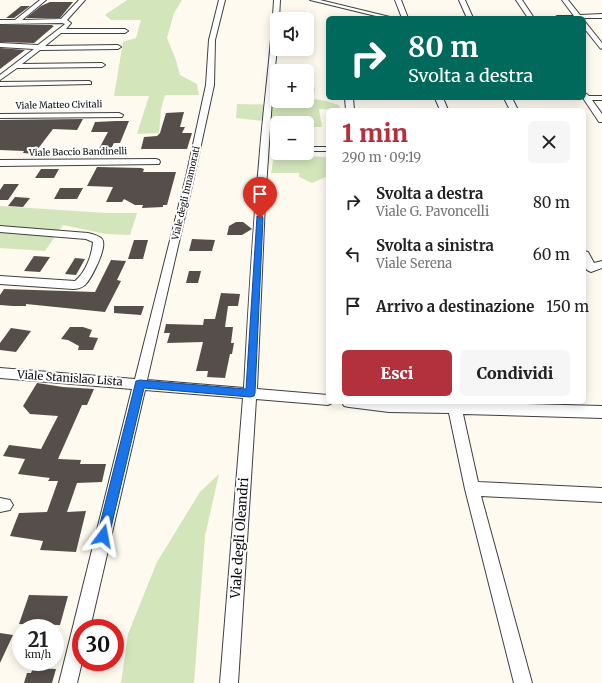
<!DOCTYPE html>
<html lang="it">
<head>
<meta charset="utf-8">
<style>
  body { margin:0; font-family:Merriweather,serif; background:#f6f6f6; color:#222; height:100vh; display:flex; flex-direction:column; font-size:15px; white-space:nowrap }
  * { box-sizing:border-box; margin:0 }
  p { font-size:13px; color:#767676 }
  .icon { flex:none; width:22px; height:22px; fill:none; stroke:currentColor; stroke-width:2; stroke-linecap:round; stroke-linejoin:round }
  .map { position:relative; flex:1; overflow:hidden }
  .panel { position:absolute; left:326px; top:108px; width:260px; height:296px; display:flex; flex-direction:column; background:#fff; border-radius:6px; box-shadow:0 2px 10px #0003 }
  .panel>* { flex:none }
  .hud { position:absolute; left:326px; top:16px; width:260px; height:84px; border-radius:6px; box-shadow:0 2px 10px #0003; background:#00695c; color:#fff; overflow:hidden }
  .buttons { position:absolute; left:270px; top:12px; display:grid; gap:8px }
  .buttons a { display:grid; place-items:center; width:44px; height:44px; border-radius:6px; background:#fff; box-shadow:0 2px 10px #0003; font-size:20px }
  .speed { position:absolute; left:12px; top:619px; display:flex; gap:8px; font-size:20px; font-weight:700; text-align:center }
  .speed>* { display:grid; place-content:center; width:52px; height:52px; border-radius:50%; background:#fff; box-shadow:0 2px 10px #0003; line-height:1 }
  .speed small { font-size:10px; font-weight:400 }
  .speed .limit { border:6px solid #d22; background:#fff; color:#111 }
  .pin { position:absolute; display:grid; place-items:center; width:34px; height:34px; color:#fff; margin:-41px -17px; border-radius:50% 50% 50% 0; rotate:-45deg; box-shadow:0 0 4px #0007 }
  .pin .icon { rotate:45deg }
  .me { position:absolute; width:44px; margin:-22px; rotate:13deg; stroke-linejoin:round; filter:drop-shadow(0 0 3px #0008) }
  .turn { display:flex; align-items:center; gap:14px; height:84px; padding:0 16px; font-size:18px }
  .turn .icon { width:52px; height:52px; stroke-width:2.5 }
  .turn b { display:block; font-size:28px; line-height:34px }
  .round { display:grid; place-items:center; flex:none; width:42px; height:42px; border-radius:6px; background:#f6f6f6 }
  .overview { display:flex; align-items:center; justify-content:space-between; height:68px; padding:0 16px }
  h1 { font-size:24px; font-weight:800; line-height:30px; color:#b2313d }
  .primary-button { display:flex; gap:8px; margin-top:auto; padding:8px 16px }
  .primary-button a { flex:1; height:46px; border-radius:6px; background:#b2313d; color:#fff; font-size:16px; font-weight:800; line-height:46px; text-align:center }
  .primary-button a+a { background:#f6f6f6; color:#222 }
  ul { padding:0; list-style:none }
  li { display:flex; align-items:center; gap:12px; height:52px; padding:0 16px }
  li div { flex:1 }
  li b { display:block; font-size:15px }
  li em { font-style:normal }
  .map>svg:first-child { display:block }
  .green { fill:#d3e5bb }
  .building { fill:#554e4b }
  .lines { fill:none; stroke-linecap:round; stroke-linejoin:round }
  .minor-casing { stroke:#404040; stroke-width:2 }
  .minor { fill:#fff; fill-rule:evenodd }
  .route { fill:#1a73e8; stroke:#114b97 }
  .labels { text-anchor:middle; stroke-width:4; stroke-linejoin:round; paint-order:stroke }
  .far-street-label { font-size:9px; fill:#0d0d0d; stroke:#fff }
  .street-label { font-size:11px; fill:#0d0d0d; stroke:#fff }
  .near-street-label { font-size:13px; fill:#0d0d0d; stroke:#fff }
</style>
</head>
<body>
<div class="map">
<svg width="602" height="683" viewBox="0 0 602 683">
  <rect width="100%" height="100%" fill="#fefaef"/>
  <path class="green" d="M127,0H182L174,13L167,38L176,60L180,75L197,84L199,95H165L161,109L159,133H158L137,134L149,96H114L123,42L136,38L141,20H111L105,15Z
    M307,80L313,81L315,90L313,99L326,101L339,105L341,110L319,109L322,127H307V123H279L236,118L237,104L285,105L286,101H307Z
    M274,155L328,157V176L312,183L299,177V173H271Z
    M0,206L106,213H137L130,235L106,234L63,225L45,251L0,248Z
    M219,474L205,536L194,683H121L128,634L157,562L200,492Z"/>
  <path class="building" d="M50,2H73L60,18H26L41,6Z
    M21,6H30L14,18H6Z
    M0,25H53L52,26H54L34,43L0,42Z
    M0,48L25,50L0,69Z
    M184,112L180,127H185L182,133H192L187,149H141L144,137L157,136L160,133L166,113Z
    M83,119L77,130L53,129L34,154L23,153L24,151L0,150V120Z
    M116,121H129L120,143H114L107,156H95L108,132H91L95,122Z
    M97,167L141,168L144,169L143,172H176L167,205H163V207L142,208L143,205H135L124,199L122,202H106L113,187L87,186Z
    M41,169H59L54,178H35Z
    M4,184H19L8,200H0V190Z
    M60,188H83L77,199H54Z
    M15,197L30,198L23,207L8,206Z
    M236,222H243L252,229L242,235H227L229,226Z
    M192,239L215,240L212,251H189Z
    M134,240H148L143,259H128Z
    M34,256L50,257L40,272L24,271Z
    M75,258L85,259L76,275L65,274Z
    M111,260L126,261L117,280L121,281L105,312L26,304V306H13L0,305V295L4,289L95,292Z
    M189,271H201L198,283H186Z
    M221,293L240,294L238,306H228L225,327H233L231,343H234L232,354H230L225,378L207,377L208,371H196L203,342L167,343L170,333H164L166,324L203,325L204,319H215Z
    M114,306H144L141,315L114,313Z
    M70,327H83L92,330L89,337L98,338L93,350H78L79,346L68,340L61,339Z
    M11,328L31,331L16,352L0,350V343Z
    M37,383L63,387L94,389L87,405H82L58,459L81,460L80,464H106L102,482L77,483L67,512L86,511L76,552L40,550L43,541L10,536L19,513L47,512L58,481H48L50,478L18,474L25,459L3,456L9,445L41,449L58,416L30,414L23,406Z
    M29,595L68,596L60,625L19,624Z
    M0,633L13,635L0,663Z
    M33,668L56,669L52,683H24L27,673H31Z"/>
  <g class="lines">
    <defs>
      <path id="minor" d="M40,0H46L22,20L61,19L79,0H85L67,20L71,23L66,29H125L128,31L125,33H61L45,46L118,45L121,47L118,49L40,50L22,64L102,63L105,65L102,67L17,68L0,80V75L34,49L0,47V43L38,45L64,25L65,24L62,23L0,24V20H15Z
        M219,0H225L215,40L214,85L194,177L147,380L244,388C248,313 252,238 259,163C263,109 271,55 274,0H280L279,19H277V49L273,85L265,202L257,389L328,395V402H334L328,405L256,399L238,683H220L243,398L145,390L90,628H81V662H82L77,683H59L132,389L0,378V368L135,379L186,177L206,85L209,40Z
        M310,0H320L394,18H384Z
        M395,0H401L408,18H402Z
        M459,0H465L473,18H467Z
        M516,0H522L534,18H528Z
        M562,0H568L580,15L602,14V18H554L557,16H574Z
        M584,22L586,23L602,43V49L600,48L584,28Z
        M89,81L91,82V84L0,86V82Z
        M584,92L589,96H602V100H592L602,114V122H599L583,98Z
        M345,98H353L354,110H346Z
        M435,98H443L448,110H440Z
        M504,98H512L518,110H510Z
        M119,113L123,115L122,117L0,118V114Z
        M307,147H328V151H307Z
        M156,159L159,160L160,162L159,164L0,166V160Z
        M0,226L88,233C92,234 100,236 102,239C108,247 91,279 85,285C81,288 77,289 73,289L0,284V276L75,281C86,272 92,255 93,242L86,239L0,232Z
        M584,251L588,252L594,263L602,261V268L591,272L587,270L584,265Z
        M342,402H444L602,406V418L463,414L478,482L602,488V502L481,496L532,683H514L465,489L449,413L389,412L349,407L344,406Z
        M0,498L10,500L13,505L10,510L0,512Z"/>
    </defs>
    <use href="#minor" class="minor-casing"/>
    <use href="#minor" class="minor"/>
  </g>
  <path class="route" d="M257,216H262L263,218L255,393L254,396L250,397L144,388L109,536L108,540L103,542L99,540L97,536L136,381L140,380L246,389Z"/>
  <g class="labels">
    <g class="far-street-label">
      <text transform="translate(59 105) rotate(-1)" y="3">Viale Matteo Civitali</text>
      <text transform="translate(78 152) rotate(-1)" y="3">Viale Baccio Bandinelli</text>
      <text transform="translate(186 193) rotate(-77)" y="3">Viale degli Innamorati</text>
    </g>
    <g class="street-label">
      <text transform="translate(70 378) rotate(4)" y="4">Viale Stanislao Lista</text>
    </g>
    <g class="near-street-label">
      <text transform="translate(239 538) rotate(-86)" y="5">Viale degli Oleandri</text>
    </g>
  </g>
</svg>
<div class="buttons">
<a><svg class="icon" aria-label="sound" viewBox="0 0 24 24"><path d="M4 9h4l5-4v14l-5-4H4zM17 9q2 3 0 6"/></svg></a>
<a>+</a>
<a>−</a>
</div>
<div class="speed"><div>21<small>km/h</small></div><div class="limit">30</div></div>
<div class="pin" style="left:260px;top:218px;background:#d93025"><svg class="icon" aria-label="arrive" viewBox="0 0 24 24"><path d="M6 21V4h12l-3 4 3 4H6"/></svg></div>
<svg class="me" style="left:103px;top:536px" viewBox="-20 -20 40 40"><path d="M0-17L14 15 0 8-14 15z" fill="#1a73e8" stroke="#fff" stroke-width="4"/></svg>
<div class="hud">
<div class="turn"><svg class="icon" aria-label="right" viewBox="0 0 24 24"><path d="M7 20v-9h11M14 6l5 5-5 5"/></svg><div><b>80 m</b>Svolta a destra</div></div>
</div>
<section class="panel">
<div class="overview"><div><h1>1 min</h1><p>290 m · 09:19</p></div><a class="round"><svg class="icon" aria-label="close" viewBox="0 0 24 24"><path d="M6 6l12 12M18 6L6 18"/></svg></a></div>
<ul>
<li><svg class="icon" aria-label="right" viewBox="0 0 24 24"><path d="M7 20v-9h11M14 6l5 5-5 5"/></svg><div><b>Svolta a destra</b><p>Viale G. Pavoncelli</p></div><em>80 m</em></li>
<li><svg class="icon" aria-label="left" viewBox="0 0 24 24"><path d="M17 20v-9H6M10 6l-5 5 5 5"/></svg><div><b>Svolta a sinistra</b><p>Viale Serena</p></div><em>60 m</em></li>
<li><svg class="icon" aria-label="arrive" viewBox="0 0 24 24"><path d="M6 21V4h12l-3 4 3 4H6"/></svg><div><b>Arrivo a destinazione</b></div><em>150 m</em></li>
</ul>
<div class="primary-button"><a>Esci</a><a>Condividi</a></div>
</section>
</div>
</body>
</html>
